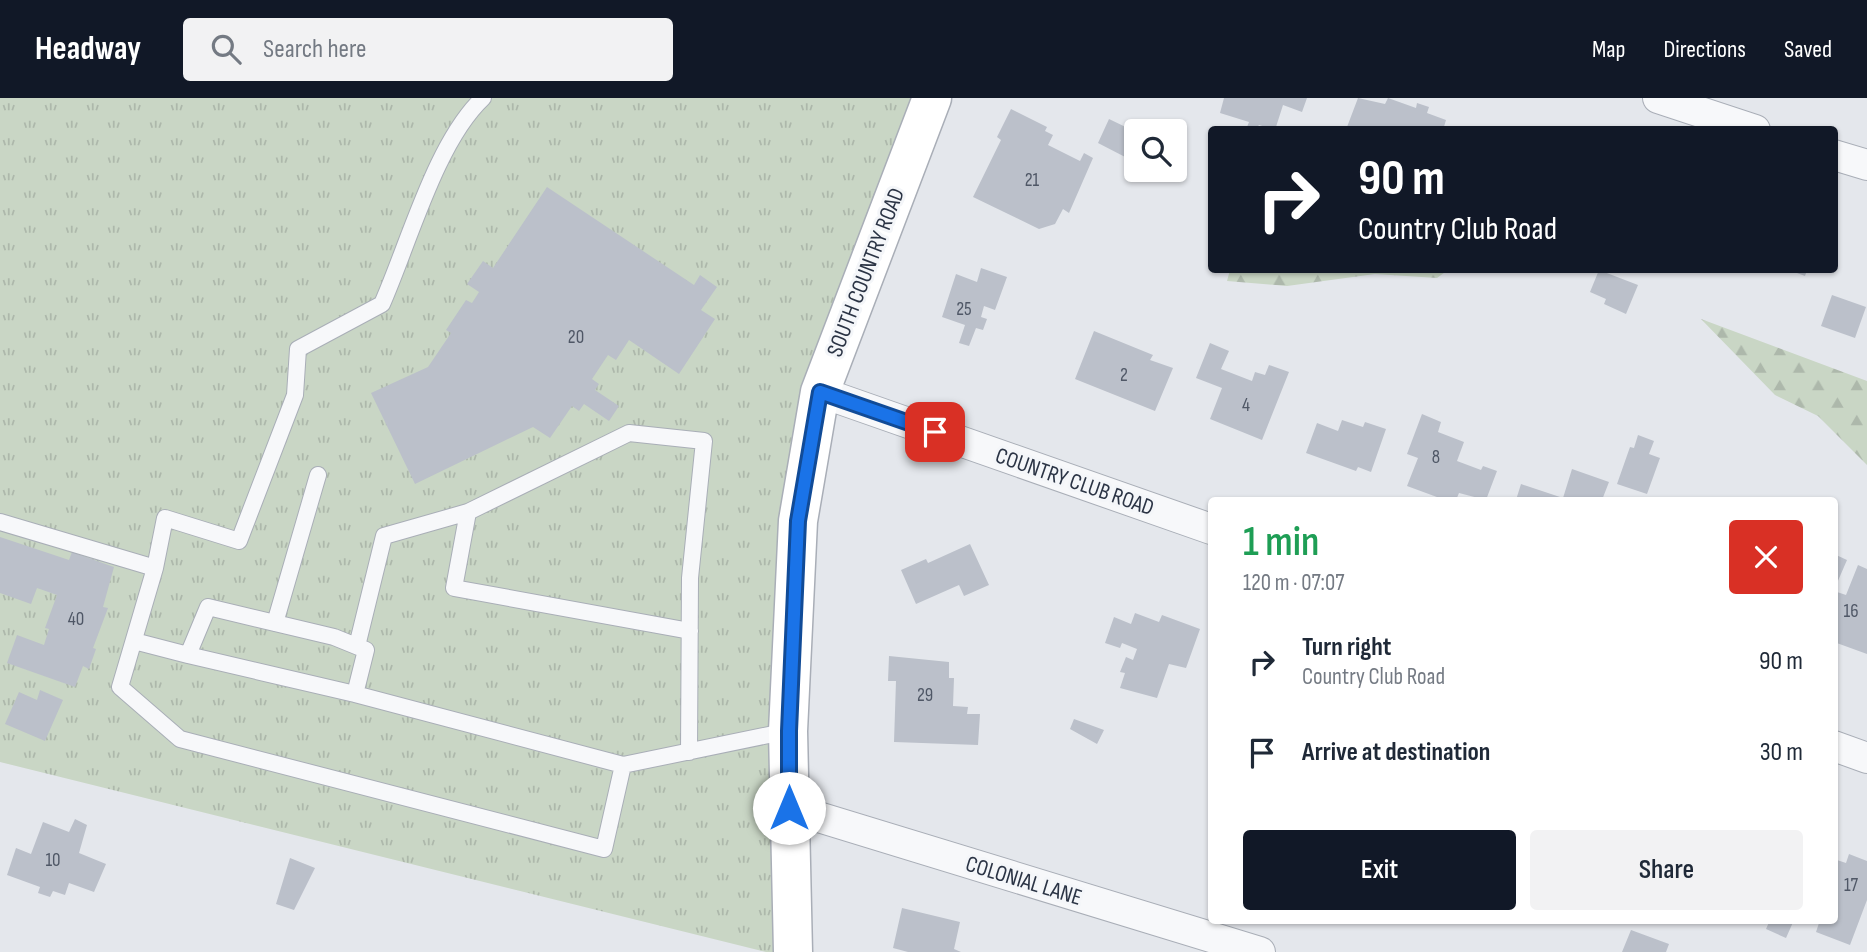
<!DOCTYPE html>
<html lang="en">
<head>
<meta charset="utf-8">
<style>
  body { margin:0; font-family:"Sofia Sans Condensed",sans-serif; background:#f2f2f3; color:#1f2937; height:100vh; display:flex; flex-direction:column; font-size:26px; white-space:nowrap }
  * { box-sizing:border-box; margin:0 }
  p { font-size:23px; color:#747a83 }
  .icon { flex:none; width:38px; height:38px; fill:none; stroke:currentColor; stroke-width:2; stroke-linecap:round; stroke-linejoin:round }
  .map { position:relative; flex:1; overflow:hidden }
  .side { position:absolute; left:1208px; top:399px; width:630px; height:427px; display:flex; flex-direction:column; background:#fff; border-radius:7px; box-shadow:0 2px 5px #0004 }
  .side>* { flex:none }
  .hud { position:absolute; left:1208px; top:28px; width:630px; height:147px; border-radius:7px; box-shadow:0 2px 5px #0004; background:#111827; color:#fff; overflow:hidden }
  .fabs { position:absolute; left:1124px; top:21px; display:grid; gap:14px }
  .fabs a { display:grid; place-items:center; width:63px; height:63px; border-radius:7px; background:#fff; box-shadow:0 2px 5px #0004; font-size:35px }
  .pin { position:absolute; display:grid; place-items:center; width:60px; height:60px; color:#fff; margin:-30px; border-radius:14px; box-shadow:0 4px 10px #0006 }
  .me { position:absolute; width:77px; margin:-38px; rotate:0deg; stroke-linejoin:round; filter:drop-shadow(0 0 5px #0008) }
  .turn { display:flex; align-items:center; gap:24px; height:147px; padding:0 35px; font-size:32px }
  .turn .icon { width:91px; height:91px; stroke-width:2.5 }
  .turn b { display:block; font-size:49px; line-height:60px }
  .round { display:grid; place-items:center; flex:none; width:74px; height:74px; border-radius:7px; background:#f2f2f3 }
  .head { display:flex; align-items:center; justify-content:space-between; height:119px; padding:0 35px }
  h1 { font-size:42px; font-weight:600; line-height:52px; color:#1e9e55 }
  .button { display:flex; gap:14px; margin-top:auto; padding:14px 35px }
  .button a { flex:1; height:80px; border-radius:7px; background:#111827; color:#fff; font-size:28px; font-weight:600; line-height:80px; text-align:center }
  .button a+a { background:#f2f2f3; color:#1f2937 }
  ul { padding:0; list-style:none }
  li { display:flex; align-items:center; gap:21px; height:91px; padding:0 35px }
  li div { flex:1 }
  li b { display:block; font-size:26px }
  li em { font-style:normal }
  header { display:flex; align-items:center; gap:42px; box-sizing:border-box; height:98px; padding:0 35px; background:#111827; color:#fff }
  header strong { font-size:33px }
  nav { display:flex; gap:38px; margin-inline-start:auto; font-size:24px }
  .search { width:490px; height:63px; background:#f2f2f3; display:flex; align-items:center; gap:18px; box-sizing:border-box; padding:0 24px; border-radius:7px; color:#747a83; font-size:26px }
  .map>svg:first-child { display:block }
  .grass { fill:url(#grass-tufts) }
  .forest { fill:url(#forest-firs) }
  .building { fill:#bbc0ca }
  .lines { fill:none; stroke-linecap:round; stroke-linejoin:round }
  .lane-casing { stroke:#a9aeb7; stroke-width:18 }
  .street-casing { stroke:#a9aeb7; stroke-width:32 }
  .secondary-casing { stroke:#a9aeb7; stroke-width:41 }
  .lane { stroke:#f7f8fa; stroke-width:16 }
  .street { stroke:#f7f8fa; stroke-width:30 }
  .secondary { stroke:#fff; stroke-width:38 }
  .route-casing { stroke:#114b97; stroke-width:18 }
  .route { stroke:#1a73e8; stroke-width:12 }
  .labels { text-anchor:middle; stroke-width:6; stroke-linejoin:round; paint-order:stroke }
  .number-label { font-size:19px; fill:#4f5766 }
  .street-label { font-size:23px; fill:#2b3445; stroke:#f4f6f9 }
</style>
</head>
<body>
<header>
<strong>Headway</strong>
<div class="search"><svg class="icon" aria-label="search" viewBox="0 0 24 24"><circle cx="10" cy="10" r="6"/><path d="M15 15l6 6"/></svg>Search here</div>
<nav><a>Map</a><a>Directions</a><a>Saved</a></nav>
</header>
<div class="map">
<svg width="1867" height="854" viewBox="0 0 1867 854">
  <defs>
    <pattern id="grass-tufts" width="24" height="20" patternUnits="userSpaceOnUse" patternTransform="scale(1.75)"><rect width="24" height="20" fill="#c9d6c5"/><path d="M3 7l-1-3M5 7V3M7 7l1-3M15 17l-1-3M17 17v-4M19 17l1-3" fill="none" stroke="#adb8ab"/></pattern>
    <pattern id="forest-firs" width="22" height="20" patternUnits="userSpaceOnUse" patternTransform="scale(1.75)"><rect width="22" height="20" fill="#c9d6c5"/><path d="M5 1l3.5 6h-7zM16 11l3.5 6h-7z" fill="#adb8ab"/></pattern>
  </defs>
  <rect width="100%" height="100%" fill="#e4e7ec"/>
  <path class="grass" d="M0,0H932L820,294L793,854H766L0,664Z"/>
  <path class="forest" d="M1230,172H1448L1437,180L1375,176L1287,188L1227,183Z
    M1701,221L1867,283V367L1818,318L1775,297Z"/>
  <path class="building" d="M1224,0H1307L1302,14L1283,7L1275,32L1259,27L1255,32L1247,29L1249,24L1220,15Z
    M1358,0L1385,6L1388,0L1416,10L1417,5L1429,9L1427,15L1446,22L1443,32H1353L1347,29Z
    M1011,11L1047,29L1045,33L1053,37L1048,47L1080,63L1084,55L1093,60L1069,115L1063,111L1055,126L1039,131L973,99L1001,42L997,39Z
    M1109,21L1136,34V47L1129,61L1098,45Z
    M1159,26L1182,29L1179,54H1174V33H1158Z
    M547,89L694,187L700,177L717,189L701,212L715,221L679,276L629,242L616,262L608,257L592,281L599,286L595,292L619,308L609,323L584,306L579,313L572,308L550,340L533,329L415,386L371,295L428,269L451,235L446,232L466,202L472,205L479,194L467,186L483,163L493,170Z
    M981,170L1007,179L995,212L984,208L981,219L987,221L983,232L976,230L969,248L959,245L965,227L942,219L956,176L977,184Z
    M1599,172L1638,187L1626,216L1604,206L1606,201L1590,194Z
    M1789,172H1807L1805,178Z
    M1832,197L1866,209L1855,240L1821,228Z
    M1094,233L1153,257L1150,262L1173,270L1155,313L1075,281Z
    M1210,245L1229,253L1221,271L1252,283L1255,274L1265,277L1269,267L1289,274L1262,342L1210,321L1222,290L1196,280Z
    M1422,316L1441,324L1438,334L1464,344L1457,363L1481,372L1483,368L1497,373L1486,402L1459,395L1456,402H1445L1407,388L1418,360L1407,356Z
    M1342,322L1363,329L1365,324L1386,331L1371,374L1358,369L1356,373L1306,355L1317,325L1338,333Z
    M1638,337L1654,343L1649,356L1660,360L1647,396L1617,386L1630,349L1634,350Z
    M1572,371L1609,384L1602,402H1516L1521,386L1563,400Z
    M0,439L69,462L72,454L114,469L103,509L108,510L93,550L96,551L89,571L83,568L75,589L7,565L17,537L44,547L49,531L45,530L57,497L37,490L31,506L0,495Z
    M970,446L989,487L964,498L959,487L916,506L901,472L926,461L928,465Z
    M1834,456L1847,462L1834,492Z
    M1858,467L1867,471V556L1834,544V493L1846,497Z
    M1135,515L1159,524L1162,517L1200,531L1186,570L1169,566L1157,600L1120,590L1125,575L1120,574L1126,559L1133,562L1137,551L1122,545L1120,550L1105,545L1114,519L1131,526Z
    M889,558L949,564V580H954L953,608L968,609L967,616H980L978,647L894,644L896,583H888Z
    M40,592L63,602L45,643L5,626L19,594L37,602Z
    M1074,621L1104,632L1097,646L1070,631Z
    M75,721L87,727L79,755L106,766L94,794L69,785L65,797L53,793L50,799L38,795L40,789L7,777L16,750L31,756L43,724L69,734Z
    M1849,756L1867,763V802L1850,847L1816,834L1820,822H1834V770L1837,762L1846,765Z
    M290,760L315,770L294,812L276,806Z
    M902,810L960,824L954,851L961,854H908L893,850Z
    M1770,822H1794L1786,840L1766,831Z
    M1631,832L1669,846L1666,854H1622Z"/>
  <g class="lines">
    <defs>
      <path id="lane" d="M0,424L155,470L120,589L180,641L604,751L623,667
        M155,470L165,420L239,443L295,297L298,251L382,206C409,145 436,44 483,0
        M275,525L318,377
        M134,543L188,557L208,509L334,539L366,552L355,596L623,667L788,633
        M357,548L384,438L468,414
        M188,557L355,596
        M689,654L690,480L704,343L629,335L468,414L454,490L690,533"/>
      <path id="street" d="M1658,0L1755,32
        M1834,57L1867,67
        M820,294L1211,431
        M1834,648L1867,660
        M789,710L1260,854"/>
      <path id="secondary" d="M793,854L788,633L798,423L820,294L932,0"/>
    </defs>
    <use href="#lane" class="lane-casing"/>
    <use href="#street" class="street-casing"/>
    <use href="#secondary" class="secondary-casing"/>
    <use href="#lane" class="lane"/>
    <use href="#street" class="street"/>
    <use href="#secondary" class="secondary"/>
  </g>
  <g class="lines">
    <defs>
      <path id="route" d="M789,710V633L798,423L820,294L935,334"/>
    </defs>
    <use href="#route" class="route-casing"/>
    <use href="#route" class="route"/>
  </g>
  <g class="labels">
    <g class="number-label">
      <text x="1032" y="88">21</text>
      <text x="964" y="217">25</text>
      <text x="576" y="245">20</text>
      <text x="1124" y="283">2</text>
      <text x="1246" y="313">4</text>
      <text x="1436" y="365">8</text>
      <text x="1851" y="519">16</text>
      <text x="76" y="527">40</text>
      <text x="925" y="603">29</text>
      <text x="53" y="768">10</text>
      <text x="1851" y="793">17</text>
    </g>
    <g class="street-label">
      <text transform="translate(865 174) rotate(-69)" y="8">SOUTH COUNTRY ROAD</text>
      <text transform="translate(1075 383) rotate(19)" y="8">COUNTRY CLUB ROAD</text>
      <text transform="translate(1024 782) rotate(17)" y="8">COLONIAL LANE</text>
    </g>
  </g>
</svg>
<div class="fabs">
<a><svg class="icon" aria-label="search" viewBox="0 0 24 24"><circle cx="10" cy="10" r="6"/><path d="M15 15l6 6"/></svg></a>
</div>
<div class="pin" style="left:935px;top:334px;background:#d93025"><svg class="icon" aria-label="arrive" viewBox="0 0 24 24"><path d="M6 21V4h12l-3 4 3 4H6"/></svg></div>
<svg class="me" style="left:789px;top:710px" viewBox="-20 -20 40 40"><circle r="19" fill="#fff"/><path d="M0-13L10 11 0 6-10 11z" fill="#1a73e8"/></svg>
<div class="hud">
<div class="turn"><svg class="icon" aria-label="right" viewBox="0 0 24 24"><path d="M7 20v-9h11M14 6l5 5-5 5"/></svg><div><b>90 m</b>Country Club Road</div></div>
</div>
<section class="side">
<div class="head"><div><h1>1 min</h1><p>120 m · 07:07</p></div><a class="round" style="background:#d93025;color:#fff"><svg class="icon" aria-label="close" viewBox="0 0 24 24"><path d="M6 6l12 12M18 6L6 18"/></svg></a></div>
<ul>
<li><svg class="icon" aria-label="right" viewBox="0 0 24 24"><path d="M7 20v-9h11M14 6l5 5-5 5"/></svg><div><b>Turn right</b><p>Country Club Road</p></div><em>90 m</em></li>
<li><svg class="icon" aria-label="arrive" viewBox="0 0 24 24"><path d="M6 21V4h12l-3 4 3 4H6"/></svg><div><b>Arrive at destination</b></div><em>30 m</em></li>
</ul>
<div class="button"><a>Exit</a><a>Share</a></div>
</section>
</div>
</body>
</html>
